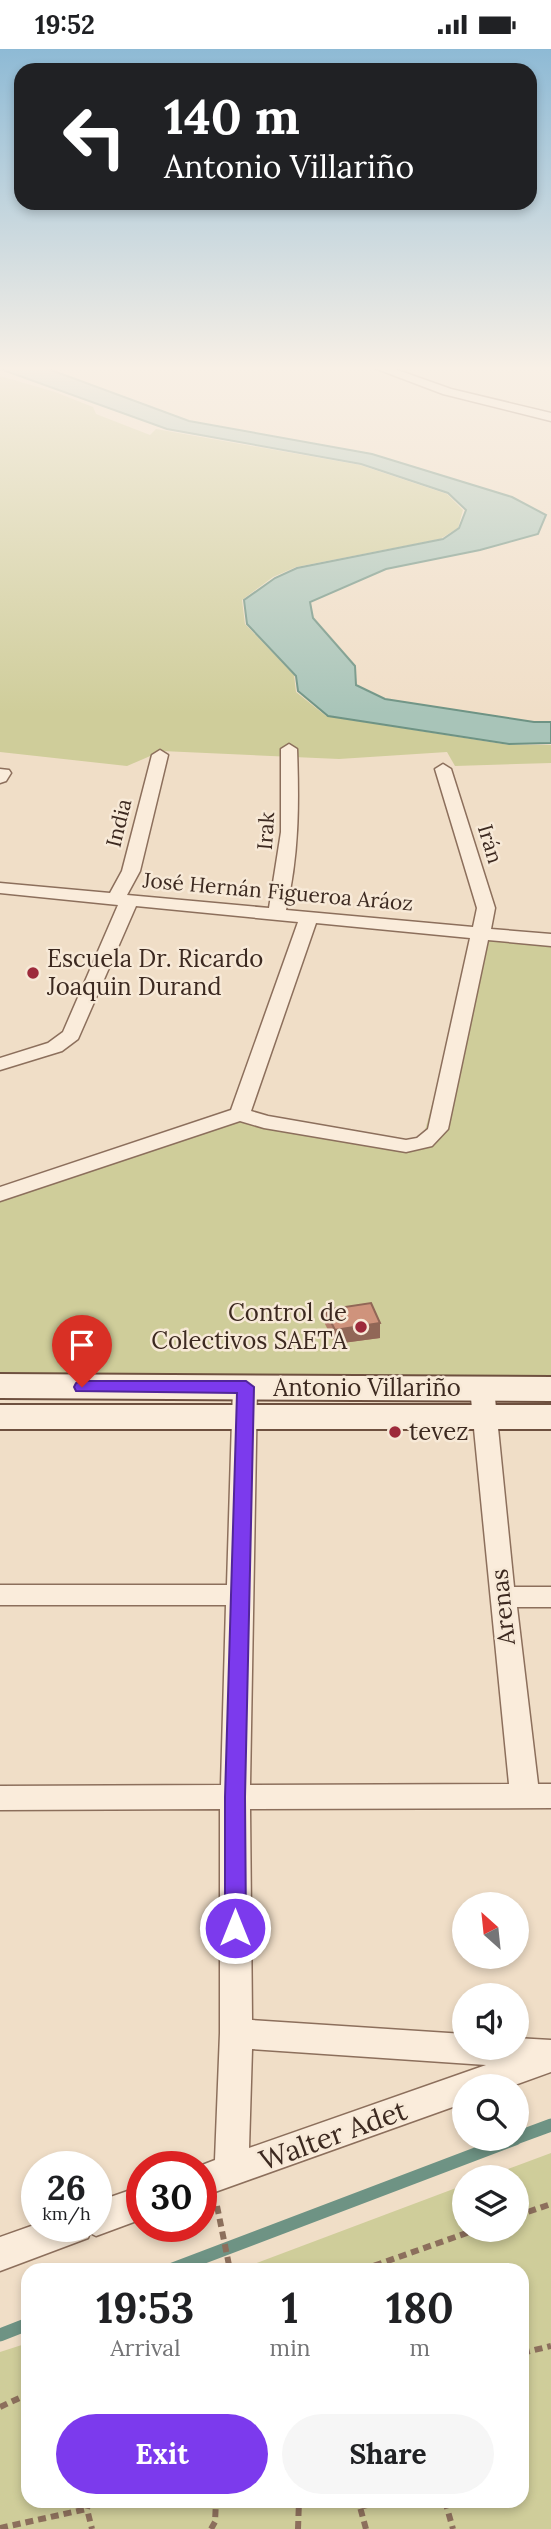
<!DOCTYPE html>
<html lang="en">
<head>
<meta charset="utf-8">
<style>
  body { margin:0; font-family:Lora,serif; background:#f6f6f6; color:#202124; height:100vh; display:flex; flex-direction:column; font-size:26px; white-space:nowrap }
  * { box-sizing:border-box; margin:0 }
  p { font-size:23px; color:#757577 }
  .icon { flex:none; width:38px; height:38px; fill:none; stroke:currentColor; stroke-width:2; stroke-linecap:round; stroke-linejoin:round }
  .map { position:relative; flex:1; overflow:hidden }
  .details { position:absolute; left:21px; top:2214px; width:508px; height:245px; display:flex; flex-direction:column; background:#fff; border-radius:21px; box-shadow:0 4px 10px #0003 }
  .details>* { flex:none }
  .guide { position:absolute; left:14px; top:14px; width:523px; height:147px; border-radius:21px; box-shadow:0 4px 10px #0003; background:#202124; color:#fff; overflow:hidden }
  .needle { width:46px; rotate:333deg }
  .controls { position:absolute; left:452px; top:1843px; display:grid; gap:14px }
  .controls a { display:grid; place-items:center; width:77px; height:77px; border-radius:50%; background:#fff; box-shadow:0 4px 10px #0003; font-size:35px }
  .speed { position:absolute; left:21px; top:2102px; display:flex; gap:14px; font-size:35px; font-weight:700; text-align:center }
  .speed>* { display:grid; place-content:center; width:91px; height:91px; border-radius:50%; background:#fff; box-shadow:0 4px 10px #0003; line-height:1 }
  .speed small { font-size:18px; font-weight:400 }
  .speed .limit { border:10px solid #d22; background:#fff; color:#111 }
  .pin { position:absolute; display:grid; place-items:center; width:60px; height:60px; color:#fff; margin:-72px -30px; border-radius:50% 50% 50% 0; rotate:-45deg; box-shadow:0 0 7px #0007 }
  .pin .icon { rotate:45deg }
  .me { position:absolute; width:77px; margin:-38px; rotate:0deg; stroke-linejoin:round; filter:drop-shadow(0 0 5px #0008) }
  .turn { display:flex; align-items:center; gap:24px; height:147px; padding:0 35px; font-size:32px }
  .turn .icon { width:91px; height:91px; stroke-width:2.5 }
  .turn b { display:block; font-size:49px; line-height:60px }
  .eta { display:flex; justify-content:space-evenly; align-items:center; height:119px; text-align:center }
  .eta b { font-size:42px; font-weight:800; line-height:49px }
  .primary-button { display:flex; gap:14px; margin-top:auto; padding:14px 35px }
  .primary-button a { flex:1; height:80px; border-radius:42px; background:#7c3aed; color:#fff; font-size:28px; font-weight:800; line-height:80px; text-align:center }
  .primary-button a+a { background:#f6f6f6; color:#202124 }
  .status { display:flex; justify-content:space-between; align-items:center; height:49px; padding:0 35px; background:#fff; direction:ltr }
  .status svg { height:19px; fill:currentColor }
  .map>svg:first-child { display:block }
  .green { fill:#cfcd9a }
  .water { fill:#a8c4b8; stroke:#6e9384; stroke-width:2 }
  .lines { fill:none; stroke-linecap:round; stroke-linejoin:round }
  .stream { stroke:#6e9384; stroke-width:13 }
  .street-casing { stroke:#8c6f5c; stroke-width:3 }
  .secondary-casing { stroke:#6e503f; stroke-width:4 }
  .path { stroke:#8c6f5c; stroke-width:6; stroke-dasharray:8 5; stroke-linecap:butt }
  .street { fill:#faecdb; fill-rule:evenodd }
  .secondary { fill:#faecdb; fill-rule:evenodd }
  .wall { fill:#b27e6b }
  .shaded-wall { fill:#916757 }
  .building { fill:#cf937c; stroke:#916757; stroke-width:2 }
  .route { fill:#7c3aed; stroke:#51269a; stroke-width:2 }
  .poi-dot { fill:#9d2a3b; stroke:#f7e9d7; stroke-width:2.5 }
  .labels { text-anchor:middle; stroke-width:5; stroke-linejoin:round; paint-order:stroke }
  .far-street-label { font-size:21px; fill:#3c2920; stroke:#f7e9d7 }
  .poi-label { font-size:24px; fill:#3c2920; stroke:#f7e9d7; text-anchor:start }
  .street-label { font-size:24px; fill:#3c2920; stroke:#f7e9d7 }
  .near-street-label { font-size:28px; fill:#3c2920; stroke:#f7e9d7 }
</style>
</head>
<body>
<div class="status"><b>19:52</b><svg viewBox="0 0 49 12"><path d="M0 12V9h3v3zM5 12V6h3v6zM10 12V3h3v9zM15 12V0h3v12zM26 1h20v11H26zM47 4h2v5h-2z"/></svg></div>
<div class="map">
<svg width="551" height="2480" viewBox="0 0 551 2480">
  <rect width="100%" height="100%" fill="#f0dec7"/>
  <path class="green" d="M0,327L55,343L93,358L96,365L150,386L156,380L360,416L447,445L463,461L458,479L440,490L296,518L273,528L242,551L245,575L294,626L296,643L326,667L509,696H551V714L455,717L447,703L339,710L162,702L127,717L0,703Z
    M479,884L551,891V1339L0,1337V1144L240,1065L421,1096Z
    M551,2104V2480H0V2303L28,2294V2452H522V2221H238L464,2136V2180H516V2128H486Z"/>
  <path class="water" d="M0,317L43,318L189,372L372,405L512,448L546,466L538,485L480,501L386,520L310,553L313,569L355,617L356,636L385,650L534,673H551V694L509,695L328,667L298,642L296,627L247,575L244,551L275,529L297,519L443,490L459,479L466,461L448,444L361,415L167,380L0,320Z"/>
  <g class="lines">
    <path class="stream" d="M516,2089L551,2076
      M170,2221L515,2090
      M0,2286L28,2275"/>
    <defs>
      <path id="street" d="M369,317H386L451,340L551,364V372L443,345Z
        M289,695L297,700C299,754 299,807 286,861L473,878L477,859L435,720L443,715L451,720L495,859L491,880L551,885V897L488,891L448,1080L432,1097L406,1103L264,1079L240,1072L0,1152V1138L231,1061L298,873L136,857L78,990L62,1002L0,1021V1009L48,994L63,983L118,856L0,844V834L110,844L122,822L152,706L160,701L168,706L140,822L127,846L269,859L281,783V700ZM316,874L470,889L428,1080L417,1089L406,1091L268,1067L251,1062Z
        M0,720L9,721L11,724L6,732L0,734Z
        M245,1330L253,1332L257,1338L250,1736L509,1735L470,1339L474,1333L482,1331L490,1333L494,1339L514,1538H551V1558H517L538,1735H551V1759L250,1760L252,1971L464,1985V1998H516V1989L551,1991V2023L512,2037H464V2054L201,2148V2118H197L215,2111L220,1984V1760L0,1761V1737L221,1736L226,1556H0V1536H227L233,1338L237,1332ZM252,2000L486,2016L249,2099Z
        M142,2137V2170L96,2187L90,2184L88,2189L0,2222V2188L37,2175V2177H96V2153Z"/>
      <path id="secondary" d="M0,1325L551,1328V1352L0,1349Z
        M0,1356H551V1380H0Z"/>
    </defs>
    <use href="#street" class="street-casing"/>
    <use href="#secondary" class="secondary-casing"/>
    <path class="path" d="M217,2157L230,2221
      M516,2167L551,2155
      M362,2221L478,2180
      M522,2304L551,2297
      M0,2358L28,2345
      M89,2452L87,2460L92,2480
      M445,2452L453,2480
      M0,2479L87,2460
      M211,2480L215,2473L216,2452
      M298,2480L299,2452
      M366,2480L360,2458L383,2452"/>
    <use href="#street" class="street"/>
    <use href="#secondary" class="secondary"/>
  </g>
  <path class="wall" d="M325,1261L380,1274V1289L335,1295L325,1275Z"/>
  <path class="shaded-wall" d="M380,1274V1289L335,1295V1281Z"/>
  <path class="building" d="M371,1254L380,1274L335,1281L325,1261Z"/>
  <linearGradient id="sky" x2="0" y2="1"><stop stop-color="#8ebad5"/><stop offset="0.48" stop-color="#f8f0e6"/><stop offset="1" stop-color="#f8f0e6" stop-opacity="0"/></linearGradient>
  <rect width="551" height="665" fill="url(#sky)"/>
  <path class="route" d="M82,1332H246L254,1338L245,1748L246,1879L243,1886L235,1888L228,1886L225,1879V1748L237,1344L76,1342L74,1338L76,1334Z"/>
  <g class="poi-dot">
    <circle cx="33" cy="924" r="7"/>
    <circle cx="361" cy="1278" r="7"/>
    <circle cx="395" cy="1383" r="7"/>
  </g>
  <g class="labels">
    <g class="far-street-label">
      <text transform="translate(119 774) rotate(-76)" y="7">India</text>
      <text transform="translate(266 782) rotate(-86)" y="7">Irak</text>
      <text transform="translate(490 795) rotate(73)" y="7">Irán</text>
      <text transform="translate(278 843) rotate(5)" y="7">José Hernán Figueroa Aráoz</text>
    </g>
    <g class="poi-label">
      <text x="47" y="918">Escuela Dr. Ricardo<tspan x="47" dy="28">Joaquin Durand</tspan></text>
      <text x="347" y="1272" text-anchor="end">Control de<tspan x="347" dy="28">Colectivos SAETA</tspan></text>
      <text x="409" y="1391">tevez</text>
    </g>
    <g class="street-label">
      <text x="367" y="1347">Antonio Villariño</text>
      <text transform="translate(503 1558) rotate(-96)" y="8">Arenas</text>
    </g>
    <g class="near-street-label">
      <text transform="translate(333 2086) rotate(-20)" y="10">Walter Adet</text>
    </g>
  </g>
</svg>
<div class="controls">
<a><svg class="needle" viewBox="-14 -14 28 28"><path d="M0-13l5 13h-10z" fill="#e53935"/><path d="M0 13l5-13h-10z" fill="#757577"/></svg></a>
<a><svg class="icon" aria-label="sound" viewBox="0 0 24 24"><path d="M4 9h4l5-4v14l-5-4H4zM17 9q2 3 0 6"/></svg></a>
<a><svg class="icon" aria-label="search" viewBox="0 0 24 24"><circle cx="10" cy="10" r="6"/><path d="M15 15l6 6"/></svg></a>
<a><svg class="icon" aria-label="layers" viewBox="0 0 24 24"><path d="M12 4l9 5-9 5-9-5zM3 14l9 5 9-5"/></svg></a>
</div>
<div class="speed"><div>26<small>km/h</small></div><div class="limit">30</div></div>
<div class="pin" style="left:82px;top:1338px;background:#d93025"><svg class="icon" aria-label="arrive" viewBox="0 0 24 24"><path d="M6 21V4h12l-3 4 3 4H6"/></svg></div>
<svg class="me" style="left:235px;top:1879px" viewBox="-20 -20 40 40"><circle r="17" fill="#7c3aed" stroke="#fff" stroke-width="3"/><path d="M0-11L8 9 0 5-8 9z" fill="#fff"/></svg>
<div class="guide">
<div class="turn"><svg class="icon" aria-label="left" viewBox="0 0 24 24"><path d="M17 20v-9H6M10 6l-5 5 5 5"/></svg><div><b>140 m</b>Antonio Villariño</div></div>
</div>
<section class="details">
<div class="eta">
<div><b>19:53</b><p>Arrival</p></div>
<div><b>1</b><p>min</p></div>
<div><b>180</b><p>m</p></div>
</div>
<div class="primary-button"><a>Exit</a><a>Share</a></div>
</section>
</div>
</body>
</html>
